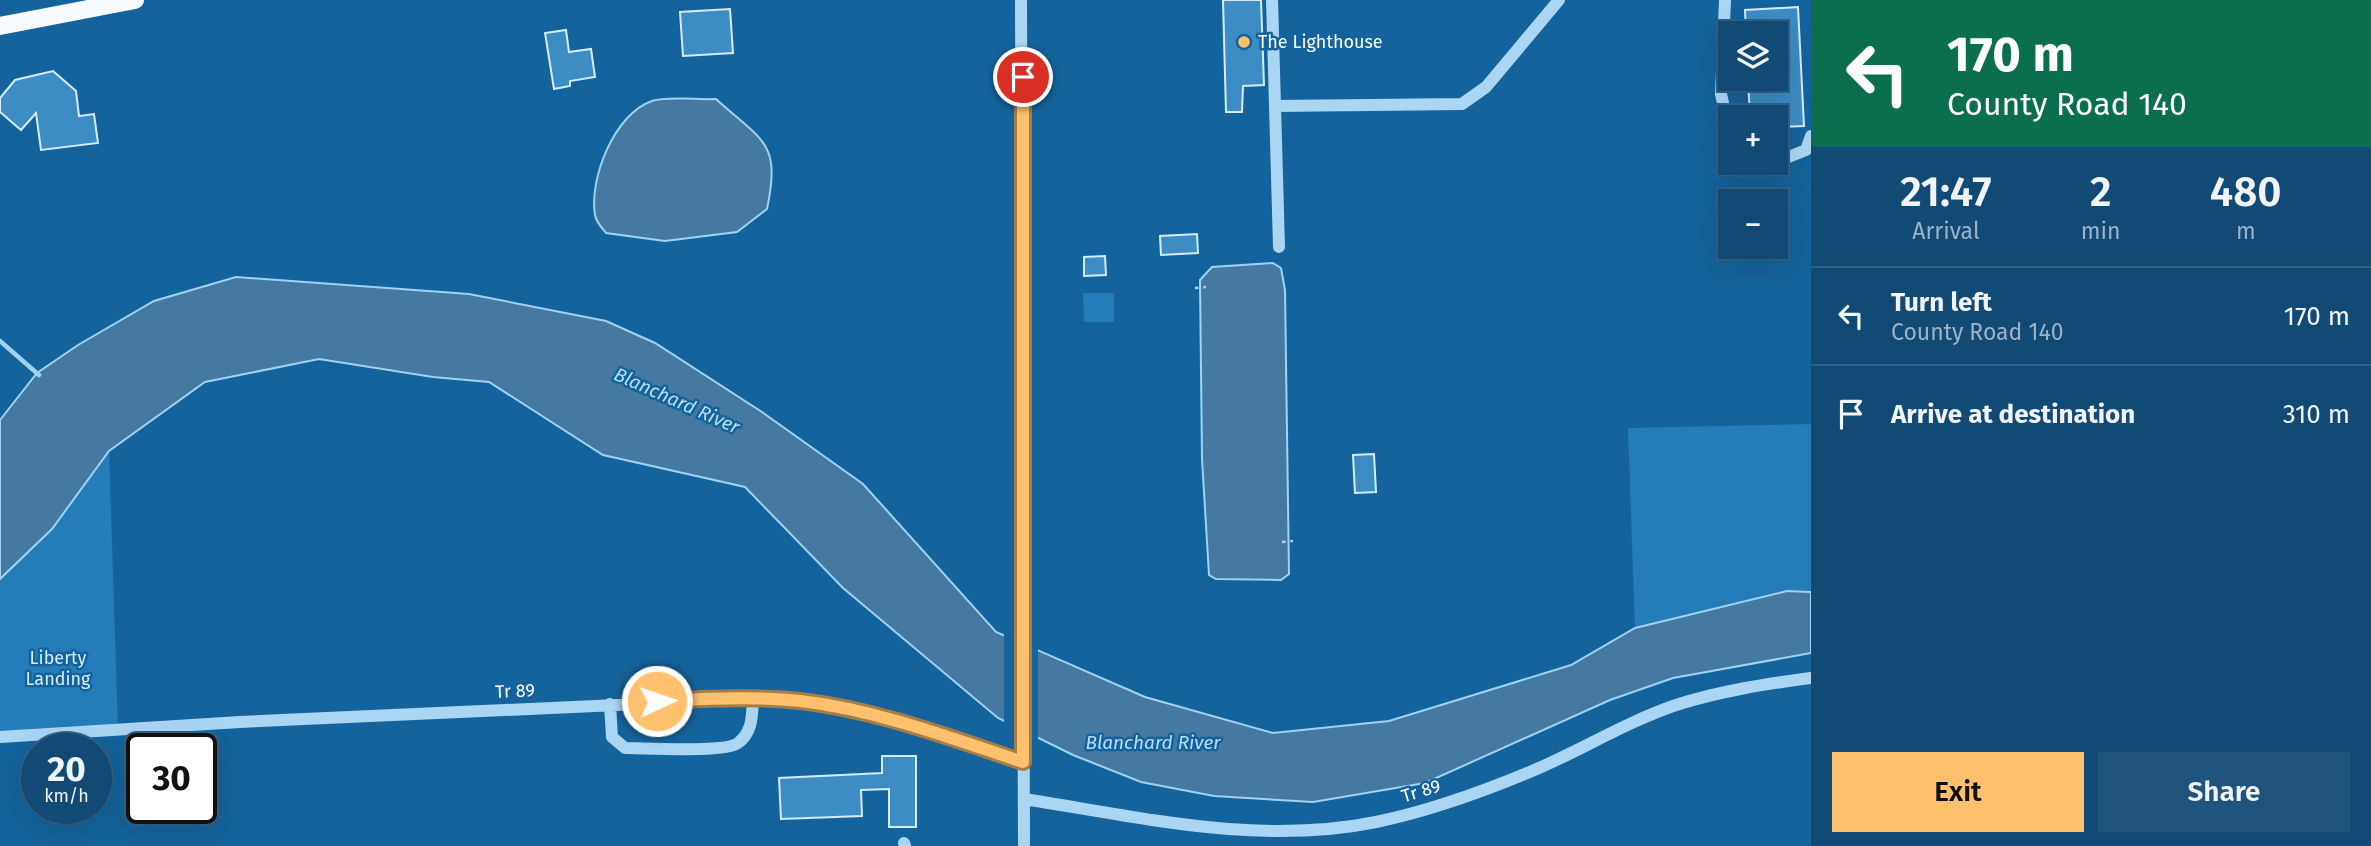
<!DOCTYPE html>
<html lang="en">
<head>
<meta charset="utf-8">
<style>
  body { margin:0; font-family:"Fira Sans",sans-serif; background:#1e547d; color:#f1f3f6; height:100vh; display:flex; flex-direction:column; font-size:26px; white-space:nowrap }
  * { box-sizing:border-box; margin:0 }
  p { font-size:23px; color:#9cb3c5 }
  .icon { flex:none; width:38px; height:38px; fill:none; stroke:currentColor; stroke-width:2; stroke-linecap:round; stroke-linejoin:round }
  .map { position:relative; flex:1; overflow:hidden }
  .sheet { display:flex; flex-direction:column; background:#104a75; width:560px }
  .sheet>* { flex:none }
  .hud { background:#0b6e4f; color:#fff; overflow:hidden }
  .controls { position:absolute; left:1718px; top:21px; display:grid; gap:14px }
  .controls a { display:grid; place-items:center; width:70px; height:70px; border-radius:0px; background:#104a75; box-shadow:0 7px 28px #0002,0 0 0 2px #306287; font-size:35px }
  .speed { position:absolute; left:21px; top:733px; display:flex; gap:14px; font-size:35px; font-weight:700; text-align:center }
  .speed>* { display:grid; place-content:center; width:91px; height:91px; border-radius:50%; background:#104a75; box-shadow:0 7px 28px #0002,0 0 0 2px #306287; line-height:1 }
  .speed small { font-size:18px; font-weight:400 }
  .speed .limit { border:4px solid #111; border-radius:10px; background:#fff; color:#111 }
  .pin { position:absolute; display:grid; place-items:center; width:60px; height:60px; color:#fff; margin:-30px; border:4px solid #fff; border-radius:50%; box-shadow:0 2px 7px #0007 }
  .me { position:absolute; width:77px; margin:-38px; rotate:87deg; stroke-linejoin:round; filter:drop-shadow(0 0 5px #0008) }
  .turn { display:flex; align-items:center; gap:24px; height:147px; padding:0 21px; font-size:32px }
  .turn .icon { width:91px; height:91px; stroke-width:2.5 }
  .turn b { display:block; font-size:49px; line-height:60px }
  .eta { display:flex; justify-content:space-evenly; align-items:center; height:119px; text-align:center }
  .eta b { font-size:42px; font-weight:600; line-height:49px }
  .action { display:flex; gap:14px; margin-top:auto; padding:14px 21px }
  .action a { flex:1; height:80px; border-radius:0px; background:#ffc16d; color:#111; font-size:28px; font-weight:600; line-height:80px; text-align:center }
  .action a+a { background:#1e547d; color:#f1f3f6 }
  ul { padding:0; list-style:none }
  li { display:flex; align-items:center; gap:21px; height:98px; padding:0 21px; border-top:2px solid #306287 }
  li div { flex:1 }
  li b { display:block; font-size:26px }
  li em { font-style:normal }
  main { display:flex; flex:1; min-height:0 }
  .map>svg:first-child { display:block }
  .green { fill:#247cb9 }
  .water { fill:#447aa2; stroke:#9ed3f6; stroke-width:2 }
  .pier { fill:#15639c }
  .lines { fill:none; stroke-linecap:round; stroke-linejoin:round }
  .stream { stroke:#9ed3f6; stroke-width:4.5 }
  .building { fill:#3d8cc3; stroke:#d3ecfd; stroke-width:2 }
  .path { stroke:#abd6f3; stroke-width:2.5; stroke-dasharray:3.5 5; stroke-linecap:butt }
  .minor { stroke:#abd6f3; stroke-width:12 }
  .major { stroke:#f7fbff; stroke-width:18 }
  .route-casing { stroke:#a67d47; stroke-width:18 }
  .route { stroke:#ffc16d; stroke-width:12 }
  .poi-dot { fill:#ffc16d; stroke:#15639c; stroke-width:2.5 }
  .labels { text-anchor:middle; stroke-width:5; stroke-linejoin:round; paint-order:stroke }
  .poi-label { font-size:18px; fill:#fff; stroke:#15639c; text-anchor:start }
  .park-label { font-size:18px; fill:#d3ecfd; stroke:#15639c }
  .street-label { font-size:18px; fill:#fff; stroke:#15639c }
  .water-label { font-size:19px; font-style:italic; fill:#b8dff9; stroke:#15639c }
</style>
</head>
<body>
<main>
<div class="map">
<svg width="1811" height="846" viewBox="0 0 1811 846">
  <rect width="100%" height="100%" fill="#15639c"/>
  <path class="green" d="M1083,293H1114V322H1084Z
    M107,390L118,729L0,737V522Z
    M1811,424V592L1787,591L1635,628L1628,428Z"/>
  <path class="water" d="M716,99C763,142 781,141 767,209L737,232L665,241L606,233C602,228 596,222 595,215C589,179 614,114 652,101C667,96 699,100 716,99Z
    M1273,263L1281,268L1285,290L1289,574L1281,580L1216,579L1209,575L1202,459L1200,280L1212,267Z
    M236,277L469,294L606,321L655,343L762,412L863,484L996,632L1145,697L1273,733L1389,721L1571,665L1635,628L1787,591L1811,592V653L1673,678L1610,700L1425,783L1313,802L1214,796L1141,782L1073,755L998,718L843,588L745,487L603,455L489,382L433,377L319,359L205,382L109,451L52,529L0,579V420L37,373L78,345L154,301Z"/>
  <path class="pier" d="M1004,631L1038,646V742L1004,725Z"/>
  <g class="lines">
    <path class="stream" d="M0,341L39,375"/>
  </g>
  <path class="building" d="M1223,0H1261L1264,85L1243,86L1242,112H1226Z
    M1798,7L1804,126L1776,127V117H1750L1748,79H1776V33H1746L1745,10Z
    M730,9L733,53L683,56L680,12Z
    M566,30L569,52L591,49L595,77L570,81V86L554,89L545,33Z
    M53,71L76,91L79,116L94,114L98,143L41,150L36,113L21,130L0,112V98L15,80Z
    M1197,234L1198,253L1161,255L1160,236Z
    M1105,256L1106,275L1084,276V257Z
    M1374,454L1376,492L1355,493L1353,455Z
    M882,756H916V827H889V789L861,790L862,816L781,819L779,778L882,773Z"/>
  <g class="lines">
    <path class="path" d="M1195,288L1206,287
      M1282,542L1293,541"/>
    <path class="minor" d="M1021,0L1024,846
      M1272,0L1279,247
      M1725,0L1721,94L1731,138
      M1275,106L1462,104L1486,87L1559,0
      M1776,162L1806,150L1811,136
      M610,704L612,737L625,748C645,748 726,753 738,743C753,732 752,715 753,698
      M0,737L240,722L771,698L859,712L1023,762
      M1024,799C1140,817 1258,846 1376,822C1429,811 1482,792 1532,771C1580,751 1626,722 1676,705C1720,691 1765,684 1811,678
      M904,843L905,846"/>
    <path class="major" d="M0,26L135,0"/>
  </g>
  <g class="lines">
    <defs>
      <path id="route" d="M657,701C705,699 753,696 801,701C877,710 951,738 1023,762V77"/>
    </defs>
    <use href="#route" class="route-casing"/>
    <use href="#route" class="route"/>
  </g>
  <circle class="poi-dot" cx="1244" cy="42" r="7"/>
  <g class="labels">
    <g class="poi-label">
      <text x="1258" y="48">The Lighthouse</text>
    </g>
    <g class="park-label">
      <text x="58" y="664">Liberty<tspan x="58" dy="21">Landing</tspan></text>
    </g>
    <g class="street-label">
      <text transform="translate(515 691) rotate(-3)" y="6">Tr 89</text>
      <text transform="translate(1421 791) rotate(-17)" y="6">Tr 89</text>
    </g>
    <g class="water-label">
      <text transform="translate(677 400) rotate(24)" y="7">Blanchard River</text>
      <text x="1153" y="749">Blanchard River</text>
    </g>
  </g>
</svg>
<div class="controls">
<a><svg class="icon" aria-label="layers" viewBox="0 0 24 24"><path d="M12 4l9 5-9 5-9-5zM3 14l9 5 9-5"/></svg></a>
<a>+</a>
<a>−</a>
</div>
<div class="speed"><div>20<small>km/h</small></div><div class="limit">30</div></div>
<div class="pin" style="left:1023px;top:77px;background:#d93025"><svg class="icon" aria-label="arrive" viewBox="0 0 24 24"><path d="M6 21V4h12l-3 4 3 4H6"/></svg></div>
<svg class="me" style="left:657px;top:701px" viewBox="-20 -20 40 40"><circle r="17" fill="#ffc16d" stroke="#fff" stroke-width="3"/><path d="M0-11L8 9 0 5-8 9z" fill="#fff"/></svg>
</div>
<section class="sheet">
<div class="hud">
<div class="turn"><svg class="icon" aria-label="left" viewBox="0 0 24 24"><path d="M17 20v-9H6M10 6l-5 5 5 5"/></svg><div><b>170 m</b>County Road 140</div></div>
</div>
<div class="eta">
<div><b>21:47</b><p>Arrival</p></div>
<div><b>2</b><p>min</p></div>
<div><b>480</b><p>m</p></div>
</div>
<ul>
<li><svg class="icon" aria-label="left" viewBox="0 0 24 24"><path d="M17 20v-9H6M10 6l-5 5 5 5"/></svg><div><b>Turn left</b><p>County Road 140</p></div><em>170 m</em></li>
<li><svg class="icon" aria-label="arrive" viewBox="0 0 24 24"><path d="M6 21V4h12l-3 4 3 4H6"/></svg><div><b>Arrive at destination</b></div><em>310 m</em></li>
</ul>
<div class="action"><a>Exit</a><a>Share</a></div>
</section>
</main>
</body>
</html>
